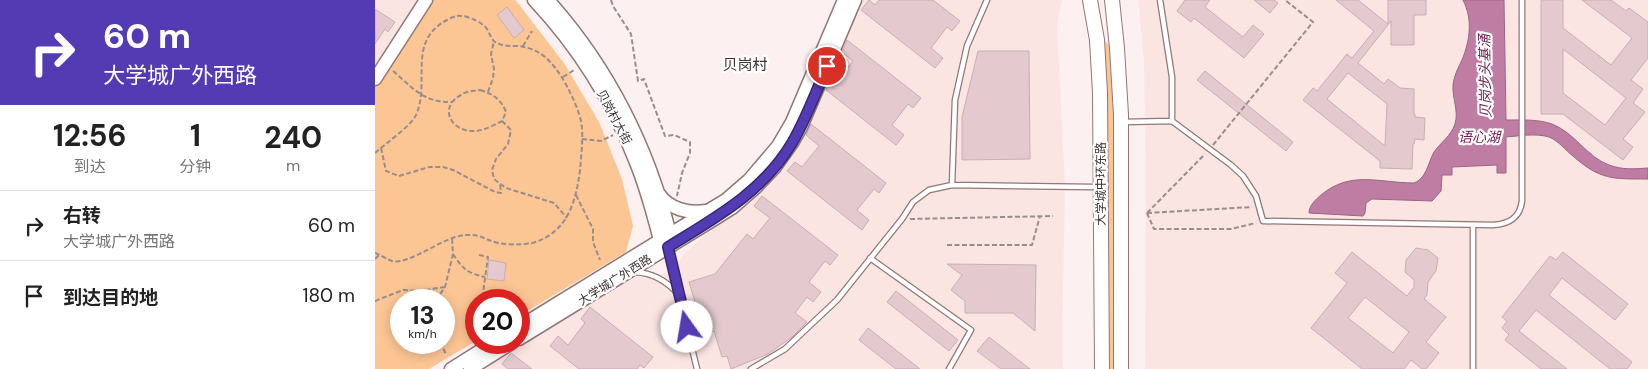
<!DOCTYPE html>
<html lang="zh">
<head>
<meta charset="utf-8">
<style>
  body { margin:0; font-family:"DM Sans","Noto Sans SC",sans-serif; background:#f6f6f6; color:#222; height:100vh; display:flex; flex-direction:column; font-size:19px; white-space:nowrap }
  * { box-sizing:border-box; margin:0 }
  p { font-size:16px; color:#767676 }
  .icon { flex:none; width:28px; height:28px; fill:none; stroke:currentColor; stroke-width:2; stroke-linecap:round; stroke-linejoin:round }
  .map { position:relative; flex:1; overflow:hidden }
  .details { display:flex; flex-direction:column; background:#fff; width:375px }
  .details>* { flex:none }
  .hud { background:#533bb3; color:#fff; overflow:hidden }
  .speed { position:absolute; left:15px; top:289px; display:flex; gap:10px; font-size:25px; font-weight:700; text-align:center }
  .speed>* { display:grid; place-content:center; width:65px; height:65px; border-radius:50%; background:#fff; box-shadow:0 2px 12px #0003; line-height:1 }
  .speed small { font-size:12px; font-weight:400 }
  .speed .limit { border:8px solid #d22; background:#fff; color:#111 }
  .pin { position:absolute; display:grid; place-items:center; width:42px; height:42px; color:#fff; margin:-21px; border:2px solid #fff; border-radius:50%; box-shadow:0 1px 5px #0007 }
  .me { position:absolute; width:55px; margin:-28px; rotate:347deg; stroke-linejoin:round; filter:drop-shadow(0 0 4px #0008) }
  .turn { display:flex; align-items:center; gap:18px; height:105px; padding:0 20px; font-size:22px }
  .turn .icon { width:65px; height:65px; stroke-width:2.5 }
  .turn b { display:block; font-size:35px; line-height:42px }
  .eta { display:flex; justify-content:space-evenly; align-items:center; height:85px; text-align:center }
  .eta b { font-size:30px; font-weight:700; line-height:35px }
  ul { padding:0; list-style:none }
  li { display:flex; align-items:center; gap:15px; height:70px; padding:0 20px; border-top:1px solid #e0e0e0 }
  li div { flex:1 }
  li b { display:block; font-size:19px }
  li em { font-style:normal }
  main { display:flex; flex:1; min-height:0 }
  .map>svg:first-child { display:block }
  .built { fill:#fbe5e3 }
  .green { fill:#fcc594; fill-rule:evenodd }
  .water { fill:#c07da3; stroke:#986681 }
  .building { fill:#e4cacf; stroke:#c7aeb3; fill-rule:evenodd }
  .lines { fill:none; stroke-linecap:round; stroke-linejoin:round }
  .lane-casing { stroke:#8f7876; stroke-width:7 }
  .secondary-casing { stroke:#8f7876; stroke-width:15 }
  .primary-casing { stroke:#8f7876; stroke-width:16 }
  .path { stroke:#988d8d; stroke-width:2; stroke-dasharray:5 2.5; stroke-linecap:butt }
  .lane { stroke:#fff; stroke-width:4.5 }
  .secondary { stroke:#fff; stroke-width:12 }
  .primary { stroke:#fff; stroke-width:14 }
  .route-casing { stroke:#362674; stroke-width:12 }
  .route { stroke:#533bb3; stroke-width:9 }
  .labels { text-anchor:middle; stroke-width:4.5; stroke-linejoin:round; paint-order:stroke }
  .street-label { font-size:12px; fill:#3c3232; stroke:#fff }
  .water-label { font-size:14px; font-style:italic; fill:#6c1c50; stroke:#fff }
  .quarter-label { font-size:15px; fill:#3c3232; stroke:#fff }
</style>
</head>
<body>
<main>
<section class="details">
<div class="hud">
<div class="turn"><svg class="icon" aria-label="right" viewBox="0 0 24 24"><path d="M7 20v-9h11M14 6l5 5-5 5"/></svg><div><b>60 m</b>大学城广外西路</div></div>
</div>
<div class="eta">
<div><b>12:56</b><p>到达</p></div>
<div><b>1</b><p>分钟</p></div>
<div><b>240</b><p>m</p></div>
</div>
<ul>
<li><svg class="icon" aria-label="right" viewBox="0 0 24 24"><path d="M7 20v-9h11M14 6l5 5-5 5"/></svg><div><b>右转</b><p>大学城广外西路</p></div><em>60 m</em></li>
<li><svg class="icon" aria-label="arrive" viewBox="0 0 24 24"><path d="M6 21V4h12l-3 4 3 4H6"/></svg><div><b>到达目的地</b></div><em>180 m</em></li>
</ul>
</section>
<div class="map">
<svg width="1273" height="369" viewBox="0 0 1273 369">
  <rect width="100%" height="100%" fill="#fcf1f0"/>
  <path class="built" d="M0,0H43L0,67Z
    M486,0H687L682,27L690,187L687,351L688,369H103L255,274L276,279L298,269L308,255L402,168Z
    M763,0H1273V369H770L771,203L769,59Z"/>
  <path class="green" d="M54,0H140L142,2L189,63L224,122L247,179L258,226L251,252L144,316V300H101V341L54,369H0V84ZM26,300H69V342H26Z
    M731,42L734,45L740,120L741,369H732V121L729,43Z"/>
  <path class="water" d="M1088,0H1129L1131,120C1146,120 1163,119 1177,124C1200,133 1212,157 1234,165C1247,170 1260,169 1273,168V179C1238,179 1225,180 1198,156C1190,150 1184,141 1174,137C1161,133 1144,136 1131,137V173H1122V165L1077,167V175H1067L1066,191L1057,201L997,199L991,203L990,213L988,216L934,213C934,206 940,200 946,195C976,170 1004,183 1039,183C1043,181 1045,180 1048,176C1053,169 1055,159 1059,152C1066,142 1076,136 1080,124C1084,111 1077,98 1078,85C1079,76 1083,68 1087,60C1095,40 1098,20 1088,0Z"/>
  <path class="building" d="M494,0L500,5L504,0H558L585,21L577,31L572,27L556,48L568,58L560,68L486,10Z
    M810,0H835L830,7L868,37L878,25L889,34L869,58L819,18L816,22L802,11Z
    M879,0H899L903,3L895,13Z
    M961,0H983L1013,24V0H1051V15H1039V45H1016V21L983,63L1009,84L1013,79L1025,88L1039,89V114H1040V117L1050,118L1049,140L1040,139L1039,144H1038L1037,169L1005,168V161L928,100L938,88L942,91L972,54L977,58L999,31ZM973,73L1012,104L1010,146L952,99Z
    M1166,0H1188V28L1236,65L1257,38L1207,0H1236L1251,11L1254,8L1273,22V58L1256,80L1268,89L1258,103L1270,112L1248,139L1258,147L1248,160L1188,114H1166ZM1188,49L1251,98L1230,125L1188,93Z
    M132,7L149,30L139,38L122,15Z
    M0,9L20,22L13,32L10,29L0,44Z
    M472,40L546,98L538,108L533,104L517,125L529,135L521,145L451,90L456,78L461,82L478,61L467,52Z
    M603,51H654L655,159L587,160V117Z
    M830,71L918,142L911,151L822,80Z
    M436,124L511,183L504,193L499,189L482,210L494,220L487,230L412,171L420,162L427,167L444,146L431,135Z
    M387,196L463,255L455,265L450,261L434,282L446,292L438,302L432,297L420,313L432,322L417,337L393,354L356,369L352,356L347,357L339,331L330,334L314,282L340,274L372,234L378,239L395,218L379,206Z
    M1041,248L1053,250L1063,258L1061,271L1053,282L1052,295L1049,299L1071,317L1051,342L1064,353L1051,369H1047L1036,360L1029,369H987L936,328L972,283L960,273L977,252L1032,296L1039,287V280L1030,272L1031,260ZM990,297L1034,332L1018,353L973,318Z
    M1188,252L1253,304L1240,320L1187,278L1174,295L1257,362L1252,369H1235L1161,310L1144,331L1192,369H1166L1130,340L1134,335L1127,328L1132,321L1127,317L1175,256L1181,260Z
    M114,260L131,263L129,281L112,279Z
    M572,264L661,265L660,331L638,313H590V301L576,290L587,275Z
    M521,291L583,340L574,351L512,302Z
    M215,307L278,357L269,368L265,365L262,369H204L175,346L183,336L193,345L210,323L206,319Z
    M493,328L545,369H521L484,340Z
    M614,337L655,369H626L602,351Z
    M136,353L157,369H133L127,364Z"/>
  <g class="lines">
    <defs>
      <path id="lane" d="M785,0L797,77V121
        M749,122L797,121L856,165L868,176L881,196L888,221L1118,225C1134,224 1145,218 1147,201V0
        M577,185L580,100L592,46L612,0
        M1098,225V369
        M293,249L322,369
        M495,258L596,330L574,369
        M260,272C278,273 291,280 303,294
        M376,369L410,349L462,300L527,219L538,202L554,190L577,185L717,187"/>
      <path id="secondary" d="M159,0C202,46 237,101 260,160C271,186 278,213 285,240L291,245
        M173,0C233,67 273,147 295,234L294,242
        M0,79L51,0
        M284,194C294,209 314,214 331,211
        M144,327L336,209L351,200L374,180L403,146L417,122L469,0
        M144,339L341,218L357,208L381,187L400,167L417,143L426,127L480,0
        M76,369L119,342
        M95,369L138,342"/>
      <path id="primary" d="M715,0L722,40L725,93L727,369
        M737,0L742,48L746,115V369"/>
    </defs>
    <use href="#lane" class="lane-casing"/>
    <use href="#secondary" class="secondary-casing"/>
    <use href="#primary" class="primary-casing"/>
    <path class="path" d="M236,0L238,6L256,34L263,81L269,79L290,136L299,135L315,142V153L307,173L302,196
      M148,46L157,31
      M18,71C39,89 49,103 78,102
      M188,77L199,70
      M105,90C118,94 126,99 131,112L127,121C119,125 110,130 101,131C77,133 62,108 86,95C91,91 99,91 105,90Z
      M113,92L118,78L119,69L116,54L119,41
      M127,121L136,130L133,144L121,159L117,170L119,179L131,188L179,203L192,218
      M207,139L226,141L238,135
      M838,145L938,22L910,0
      M6,148L11,171L24,176L54,167H68L78,170L120,192L126,193L125,183
      M0,153C10,144 37,125 41,115C56,82 31,42 72,20C75,18 82,15 86,16C94,16 108,23 112,29C115,34 116,39 120,42C127,46 133,46 142,46C156,47 168,53 177,64C189,77 206,111 207,128C208,142 206,156 205,170C201,201 193,233 157,243C147,245 133,245 123,243C110,240 106,234 91,235C68,236 36,265 17,261C11,259 6,255 0,253
      M201,195L218,229V242L225,260
      M772,213L830,154
      M772,213L779,229H856L881,223
      M772,213L877,207
      M535,219L678,216
      M572,245H657L665,216
      M78,254C88,269 92,273 110,277
      M104,255L113,257L107,300
      M0,259L4,255
      M61,300L70,287L78,254L77,238
      M0,301L28,290L43,291L70,287
      M65,342L71,354"/>
    <use href="#lane" class="lane"/>
    <use href="#secondary" class="secondary"/>
    <use href="#primary" class="primary"/>
  </g>
  <g class="lines">
    <defs>
      <path id="route" d="M312,327L293,247C340,218 388,192 417,143C431,119 441,92 452,66"/>
    </defs>
    <use href="#route" class="route-casing"/>
    <use href="#route" class="route"/>
  </g>
  <g class="labels">
    <g class="street-label">
      <text transform="translate(239 117) rotate(62)" y="4">贝岗村大街</text>
      <text transform="translate(726 184) rotate(-90)" y="4">大学城中环东路</text>
      <text transform="translate(240 280) rotate(-32)" y="4">大学城广外西路</text>
    </g>
    <g class="water-label">
      <text transform="translate(1110 76) rotate(-91)" y="5">贝岗步头基涌</text>
      <text x="1104" y="142">语心湖</text>
    </g>
    <g class="quarter-label">
      <text x="370" y="70">贝岗村</text>
    </g>
  </g>
</svg>
<div class="speed"><div>13<small>km/h</small></div><div class="limit">20</div></div>
<div class="pin" style="left:452px;top:66px;background:#d93025"><svg class="icon" aria-label="arrive" viewBox="0 0 24 24"><path d="M6 21V4h12l-3 4 3 4H6"/></svg></div>
<svg class="me" style="left:312px;top:327px" viewBox="-20 -20 40 40"><circle r="19" fill="#fff"/><path d="M0-13L10 11 0 6-10 11z" fill="#533bb3"/></svg>
</div>
</main>
</body>
</html>
